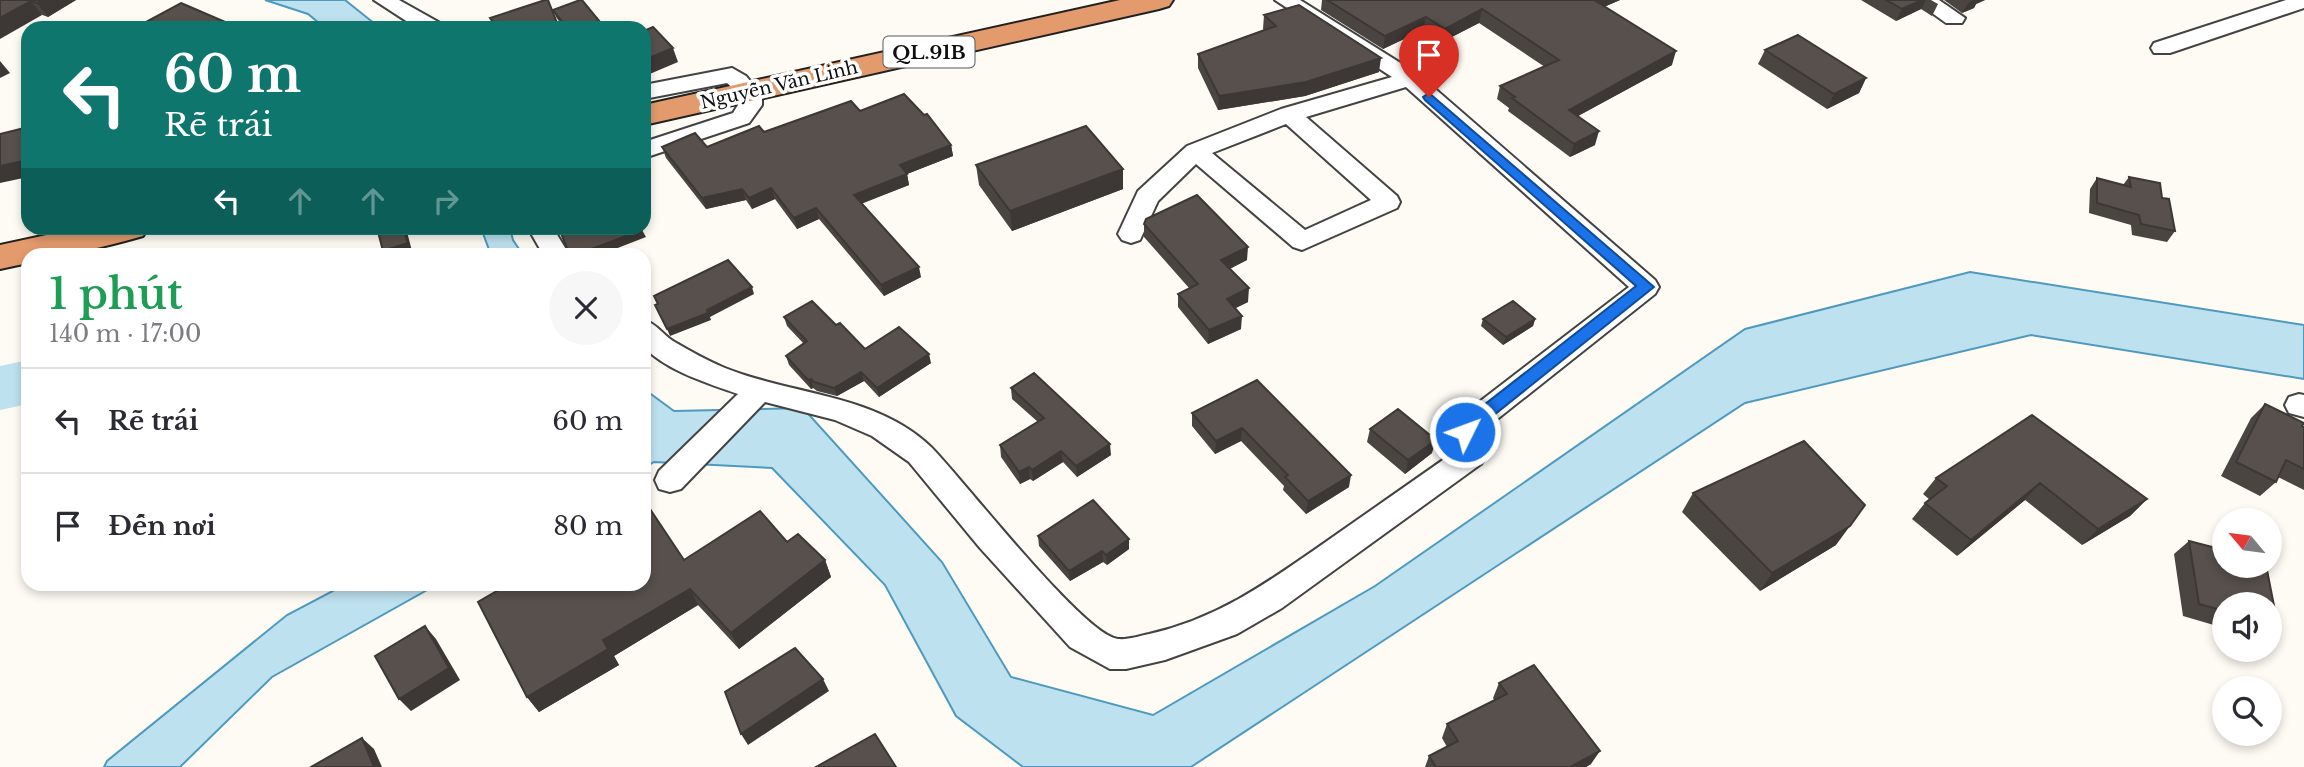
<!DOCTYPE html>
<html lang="vi">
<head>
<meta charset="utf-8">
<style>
  body { margin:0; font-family:"Libre Baskerville",serif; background:#f7f7f7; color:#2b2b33; height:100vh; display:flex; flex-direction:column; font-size:26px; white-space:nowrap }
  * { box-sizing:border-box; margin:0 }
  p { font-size:23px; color:#7c7c81 }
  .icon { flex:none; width:38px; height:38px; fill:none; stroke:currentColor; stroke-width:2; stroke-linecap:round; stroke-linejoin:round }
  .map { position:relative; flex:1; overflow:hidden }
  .sheet { position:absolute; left:21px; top:248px; width:630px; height:343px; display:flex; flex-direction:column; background:#fff; border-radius:21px; box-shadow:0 4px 10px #0003 }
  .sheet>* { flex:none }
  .banner { position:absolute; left:21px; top:21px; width:630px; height:214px; border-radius:21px; box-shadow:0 4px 10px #0003; background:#0f766e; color:#fff; overflow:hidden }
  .needle { width:46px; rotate:299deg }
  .fabs { position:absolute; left:2212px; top:508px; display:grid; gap:14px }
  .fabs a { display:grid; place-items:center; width:70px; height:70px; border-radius:50%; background:#fff; box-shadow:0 4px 10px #0003; font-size:35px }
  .pin { position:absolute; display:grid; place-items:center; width:60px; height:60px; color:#fff; margin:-72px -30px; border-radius:50% 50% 50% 0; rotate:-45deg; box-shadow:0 0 7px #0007 }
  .pin .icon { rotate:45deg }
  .me { position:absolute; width:77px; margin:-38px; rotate:48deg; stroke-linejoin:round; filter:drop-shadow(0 0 5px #0008) }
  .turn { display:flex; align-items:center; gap:24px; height:147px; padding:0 28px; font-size:32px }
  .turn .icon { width:91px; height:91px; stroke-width:2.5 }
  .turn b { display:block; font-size:49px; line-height:60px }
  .lanes { display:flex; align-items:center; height:66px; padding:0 28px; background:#0003; justify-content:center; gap:35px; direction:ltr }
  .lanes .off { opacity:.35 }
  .round { display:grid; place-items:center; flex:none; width:74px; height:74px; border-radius:37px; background:#f7f7f7 }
  .headline { display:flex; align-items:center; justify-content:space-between; height:119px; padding:0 28px }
  h1 { font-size:42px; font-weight:600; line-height:52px; color:#1e9e55 }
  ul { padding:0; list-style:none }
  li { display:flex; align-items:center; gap:21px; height:105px; padding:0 28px; border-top:2px solid #e1e1e2 }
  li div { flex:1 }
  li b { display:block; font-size:26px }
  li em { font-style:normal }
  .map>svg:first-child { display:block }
  .water { fill:#bee1ef; stroke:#4e9abe; stroke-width:2 }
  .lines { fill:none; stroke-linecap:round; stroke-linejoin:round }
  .river { fill:#bee1ef; fill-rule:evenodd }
  .street-casing { stroke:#434343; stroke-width:4 }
  .highway-casing { stroke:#212121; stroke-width:4 }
  .street { fill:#fff; fill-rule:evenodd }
  .highway { fill:#e39a6c; fill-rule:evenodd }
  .wall { fill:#4b4542 }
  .shaded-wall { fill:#3d3836 }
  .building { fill:#57504d; stroke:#3d3836; stroke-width:2 }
  .route { fill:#1a73e8; stroke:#114b97; stroke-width:2 }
  .labels { text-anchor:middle; stroke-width:7; stroke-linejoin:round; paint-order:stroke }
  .far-street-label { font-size:18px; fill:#101010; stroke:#fff }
  .shield { fill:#fff; stroke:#585858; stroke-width:2 }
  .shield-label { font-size:19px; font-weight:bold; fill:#101010 }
</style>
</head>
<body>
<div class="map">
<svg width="2304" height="767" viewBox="0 0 2304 767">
  <rect width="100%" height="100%" fill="#fefbf4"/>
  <path class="water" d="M265,0H345L380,28H325L308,14Z
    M481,228H510L513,240L523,255H491Z
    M1970,272L2304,325V379L2031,335L1745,403L1191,767H1023L956,716L885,585L772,468L654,462L644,468V389L674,411L803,408L942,562L1011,677L1153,715L1375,586L1745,329Z
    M344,585H436L272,677L180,767H104L107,761L287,615Z"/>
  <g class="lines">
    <path class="river" d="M28,360V404L0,410V366Z"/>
    <defs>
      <path id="street" d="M374,0H399L440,23L443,28H417Z
        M1275,0H1300L1418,74L1655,280L1659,287L1655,294L1481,432L1490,452L1481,464L1282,608L1237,634L1165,660L1126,669H1110L1070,647L980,548L909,462L872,436L835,420L765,402L681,489L670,492L659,489L655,480L659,471L738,394C707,383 667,371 644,347V320C657,324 662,334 673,341C690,351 708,361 725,368C792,395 876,394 931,447C962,478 1084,636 1118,639C1128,640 1139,636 1149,634C1220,618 1271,580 1330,539C1373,509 1417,478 1460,448L1452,430L1457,419L1629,287L1406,87L1306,117L1397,196L1400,202L1397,208L1302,250L1293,247L1196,164L1158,201L1140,240L1131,243L1122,240L1118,234L1138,191L1187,146L1281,109L1392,77ZM1286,124L1371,200L1305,230L1212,153Z
        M1914,0H1939L1965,18L1962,23H1946Z
        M2286,0H2304V8L2170,53H2154L2151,48L2154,43Z
        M732,68L746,76L762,95V105L749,123L644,158V142L733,113L741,100L739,94L727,83L644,99V85Z
        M528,228H553L570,256H544Z
        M2299,394L2304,395V417L2289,413L2285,405L2289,397Z"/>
      <path id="highway" d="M1120,0H1173L1169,6L1159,9L644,125V105Z
        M79,228H148L143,236C105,247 67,256 28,256V263L0,269V245Z"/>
    </defs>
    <use href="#street" class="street-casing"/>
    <use href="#highway" class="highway-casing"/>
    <use href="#street" class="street"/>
    <use href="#highway" class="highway"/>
  </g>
  <path class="wall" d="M0,0H76L48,17Z
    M1322,0H1620L1604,7L1672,65L1578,116L1595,145L1570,157L1508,111L1509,108L1497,99L1500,86L1545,67L1479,23L1442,42L1423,30L1383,49L1321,10Z
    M1861,0H1931L1938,4L1932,16L1921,9L1896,21Z
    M1944,0H1985L1976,4L1974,8L1962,13Z
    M553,10L605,28H564L556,17Z
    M1264,15L1379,72L1305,96L1218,110L1198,68V54L1264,30L1263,29Z
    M1765,50L1866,78L1859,93L1827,109L1758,64Z
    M860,111L951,145L953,156L907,174L909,185L862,203L921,277L884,296L819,219L797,229L775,199L752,209L746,200L706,209L666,158L662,147H707Z
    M976,165L1123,189L1012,231L979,185Z
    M2129,177L2162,198L2175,231L2167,242L2132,235L2131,225L2089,213L2090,189L2097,178L2123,185Z
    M1144,224L1247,260L1230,269L1248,302L1235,308L1241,329L1208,344L1178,307V294L1189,288L1144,237Z
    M784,317L836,325L865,349L931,363L879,397L864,381L837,396L817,391L813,388L811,389L789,365L786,356L804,344L787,326Z
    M1483,319H1535L1533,326L1503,345L1481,326Z
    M1257,380L1349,487L1306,514L1283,490L1284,486L1241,441L1215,454L1192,426V413Z
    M1011,388L1111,455L1077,477L1063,462L1033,481L1030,479L1020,484L1001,457L1000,445L1038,422L1012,399Z
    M2265,404L2304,427V490L2278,477L2276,482L2260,496L2221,476L2251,418Z
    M2032,415L2147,499L2130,516L2082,545L2025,500L1957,556L1912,519L1925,503L1930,500L1923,494L1936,478Z
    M1370,429L1432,453L1405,474L1367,442Z
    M1693,493L1836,545L1760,591L1682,512Z
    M1038,536L1129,539V549L1107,565L1103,562L1070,581L1039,546Z
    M2189,541L2224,550V565H2266L2278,626L2270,632V604H2224V628L2183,616L2174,554Z
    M787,542L825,560L831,577L739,649L698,605L614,656L619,665L539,712L527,697L684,560Z
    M1499,683L1591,764L1586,767H1425L1429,756L1447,747L1442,738L1447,724L1495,701L1493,698Z"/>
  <path class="shaded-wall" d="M42,0H76L48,17L37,3Z
    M1594,0H1620L1590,13Z
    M1922,0H1926L1921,9L1896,21L1902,9Z
    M1973,0H1985L1976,4L1974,8L1962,13L1969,2Z
    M31,1L42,15L0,39V18Z
    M1482,9L1479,23L1442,42L1445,29Z
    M1426,17L1423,30L1383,49L1385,36Z
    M673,48L678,62L645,76L644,73V60Z
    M1676,51L1672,65L1565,123L1569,110Z
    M1381,58L1379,72L1305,96L1218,110L1219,96Z
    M0,61L10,73L0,78Z
    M1866,78L1859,93L1827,109L1834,94Z
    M1599,131L1595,145L1570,157L1574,144Z
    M951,145L953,156L907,174L909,185L856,206L854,195L900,165Z
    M23,161L28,166V177L0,183V166Z
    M1123,169V189L1012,231L1010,211Z
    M771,188L775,199L752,209L749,198Z
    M742,189L746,200L706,209L702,198Z
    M816,208L819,219L797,229L794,218Z
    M403,228H406L412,251L397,256H385L383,251Z
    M642,230L646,237L597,256H573Z
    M1248,247L1247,260L1220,273L1221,260Z
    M919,267L921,277L884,296L881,285Z
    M752,287L754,294L710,317L711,320L670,336L667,329Z
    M1249,288L1248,302L1226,313L1227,299Z
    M1242,316L1241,329L1208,344L1209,330Z
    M1535,319L1533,326L1503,345L1506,337Z
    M929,354L931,363L879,397L877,388Z
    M861,372L864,381L837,396L834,388Z
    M811,379L813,388L811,389L808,380Z
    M1242,428L1241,441L1215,454L1216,441Z
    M1436,440L1432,453L1405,474L1408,460Z
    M1110,444L1111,455L1077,477L1076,466Z
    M1061,451L1063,462L1033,481L1032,470Z
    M1029,467L1030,479L1020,484L1019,472Z
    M1351,475L1349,487L1306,514L1308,501Z
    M2040,483L2025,500L1957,556L1971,540Z
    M2147,499L2130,516L2082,545L2098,529Z
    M1850,526L1836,545L1760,591L1772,573Z
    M1129,539V549L1107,565L1106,555Z
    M1102,551L1103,562L1070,581L1069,571Z
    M825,560L831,577L739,649L731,633Z
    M690,589L698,605L614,656L619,665L539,712L527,697L603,640Z
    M425,626L436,639L460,680L411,711L399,699Z
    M823,679L829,691L748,745L741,734Z
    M362,738L374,749L382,767H374Z
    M1600,751L1591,764L1586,767H1570Z"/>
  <path class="building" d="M0,0H42L37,3L31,1L0,18Z
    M545,0H548L559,28H497L490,18Z
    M580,0H582L605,28H567L553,10Z
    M1327,0H1594L1676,51L1569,110L1599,131L1574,144L1512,98L1515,97L1500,86L1559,60L1482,9L1445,29L1426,17L1385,36Z
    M1886,0H1922L1902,9Z
    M181,3L239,28H135Z
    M1299,5L1381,58L1306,82L1219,96L1198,54L1276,26L1264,15Z
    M653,27L673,48L644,60V31Z
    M1798,35L1866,78L1834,94L1765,50Z
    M904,94L924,115L927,114L951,145L900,165L907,174L854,195L919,267L881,285L816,208L794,218L771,188L749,198L742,189L702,198L662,147L695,133L707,147L759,126L764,132L851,101L860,111Z
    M1086,126L1123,169L1010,211L976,165Z
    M28,127V169L22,170L23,161L0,166V134Z
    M2129,177L2160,183L2162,198L2169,199L2175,231L2141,224L2139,215L2097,203V178L2131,187Z
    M1197,195L1248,247L1221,260L1249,288L1227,299L1242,316L1209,330L1178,294L1198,284L1144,224L1146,219Z
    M377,228H403L408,243L383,251Z
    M559,228H642V230L573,256H570Z
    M728,260L752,287L707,310L708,313L667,329L655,305L658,304L654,296Z
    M812,301L836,325L840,323L865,349L899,327L929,354L877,388L861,372L834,388L814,382L811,379L808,380L786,356L807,341L784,317Z
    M1513,301L1535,319L1506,337L1483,319Z
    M1034,373L1110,444L1076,466L1061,451L1032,470L1029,467L1019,472L1000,445L1044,418L1011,388Z
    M1257,380L1351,475L1308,501L1285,477L1288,475L1242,428L1216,441L1192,413Z
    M2265,404L2304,423L2302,426L2304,427V469L2286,460L2276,482L2236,462Z
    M1398,409L1436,440L1408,460L1370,429Z
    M2032,415L2147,499L2098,529L2040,483L1971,540L1925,503L1947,486L1936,478Z
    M1804,441L1865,505L1850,526L1772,573L1693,493Z
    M644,500L684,560L760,511L787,542L798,534L825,560L731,633L690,589L603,640L608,649L527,697L478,602L509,584H644Z
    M1093,500L1129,539L1106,555L1102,551L1069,571L1038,536Z
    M2189,541L2224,550V565H2266L2278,626L2270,624V604H2224V611L2199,604Z
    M425,626L449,668L399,699L375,656Z
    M795,648L823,679L741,734L725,692Z
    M1534,665L1600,751L1570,767H1436L1429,756L1458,741L1447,724L1507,694L1499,683Z
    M875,734L896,767H816Z
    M362,738L374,767H311Z"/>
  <path class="route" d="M1429,93L1654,287L1474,431L1471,436H1460L1457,432L1461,423L1636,286L1425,100L1423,97Z"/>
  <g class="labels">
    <g class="far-street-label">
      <text transform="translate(779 85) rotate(-13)" y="6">Nguyễn Văn Linh</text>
    </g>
    <rect class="shield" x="883.5" y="36.5" width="91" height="31" rx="5"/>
    <g class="shield-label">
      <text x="929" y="59">QL.91B</text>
    </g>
  </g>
</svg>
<div class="fabs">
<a><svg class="needle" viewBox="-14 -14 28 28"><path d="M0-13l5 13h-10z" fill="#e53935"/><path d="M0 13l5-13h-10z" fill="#7c7c81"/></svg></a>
<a><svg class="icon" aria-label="sound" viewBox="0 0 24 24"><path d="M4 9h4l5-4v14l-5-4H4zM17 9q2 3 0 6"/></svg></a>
<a><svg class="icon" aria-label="search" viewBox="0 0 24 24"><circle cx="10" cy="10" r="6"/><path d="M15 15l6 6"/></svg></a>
</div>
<div class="pin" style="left:1429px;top:97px;background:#d93025"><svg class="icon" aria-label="arrive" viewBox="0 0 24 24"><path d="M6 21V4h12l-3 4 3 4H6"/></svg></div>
<svg class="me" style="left:1465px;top:432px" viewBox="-20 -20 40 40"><circle r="17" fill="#1a73e8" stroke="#fff" stroke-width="3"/><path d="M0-11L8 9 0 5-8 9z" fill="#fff"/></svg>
<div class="banner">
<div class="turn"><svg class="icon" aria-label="left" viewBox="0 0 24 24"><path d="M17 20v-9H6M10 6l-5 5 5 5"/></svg><div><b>60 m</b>Rẽ trái</div></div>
<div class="lanes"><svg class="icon" aria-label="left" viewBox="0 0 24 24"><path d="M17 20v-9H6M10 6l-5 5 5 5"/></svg><svg class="icon off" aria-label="ahead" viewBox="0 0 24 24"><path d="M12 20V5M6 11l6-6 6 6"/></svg><svg class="icon off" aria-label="ahead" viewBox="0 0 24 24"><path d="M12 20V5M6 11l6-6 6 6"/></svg><svg class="icon off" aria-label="right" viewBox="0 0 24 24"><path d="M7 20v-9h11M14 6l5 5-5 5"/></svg></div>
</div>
<section class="sheet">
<div class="headline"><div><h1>1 phút</h1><p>140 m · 17:00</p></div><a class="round"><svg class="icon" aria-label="close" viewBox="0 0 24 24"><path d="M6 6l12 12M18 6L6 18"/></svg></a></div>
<ul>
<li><svg class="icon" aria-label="left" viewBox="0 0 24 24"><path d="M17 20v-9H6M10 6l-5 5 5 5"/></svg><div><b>Rẽ trái</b></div><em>60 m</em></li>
<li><svg class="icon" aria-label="arrive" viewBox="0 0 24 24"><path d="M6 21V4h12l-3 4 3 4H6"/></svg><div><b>Đến nơi</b></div><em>80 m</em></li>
</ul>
</section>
</div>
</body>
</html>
